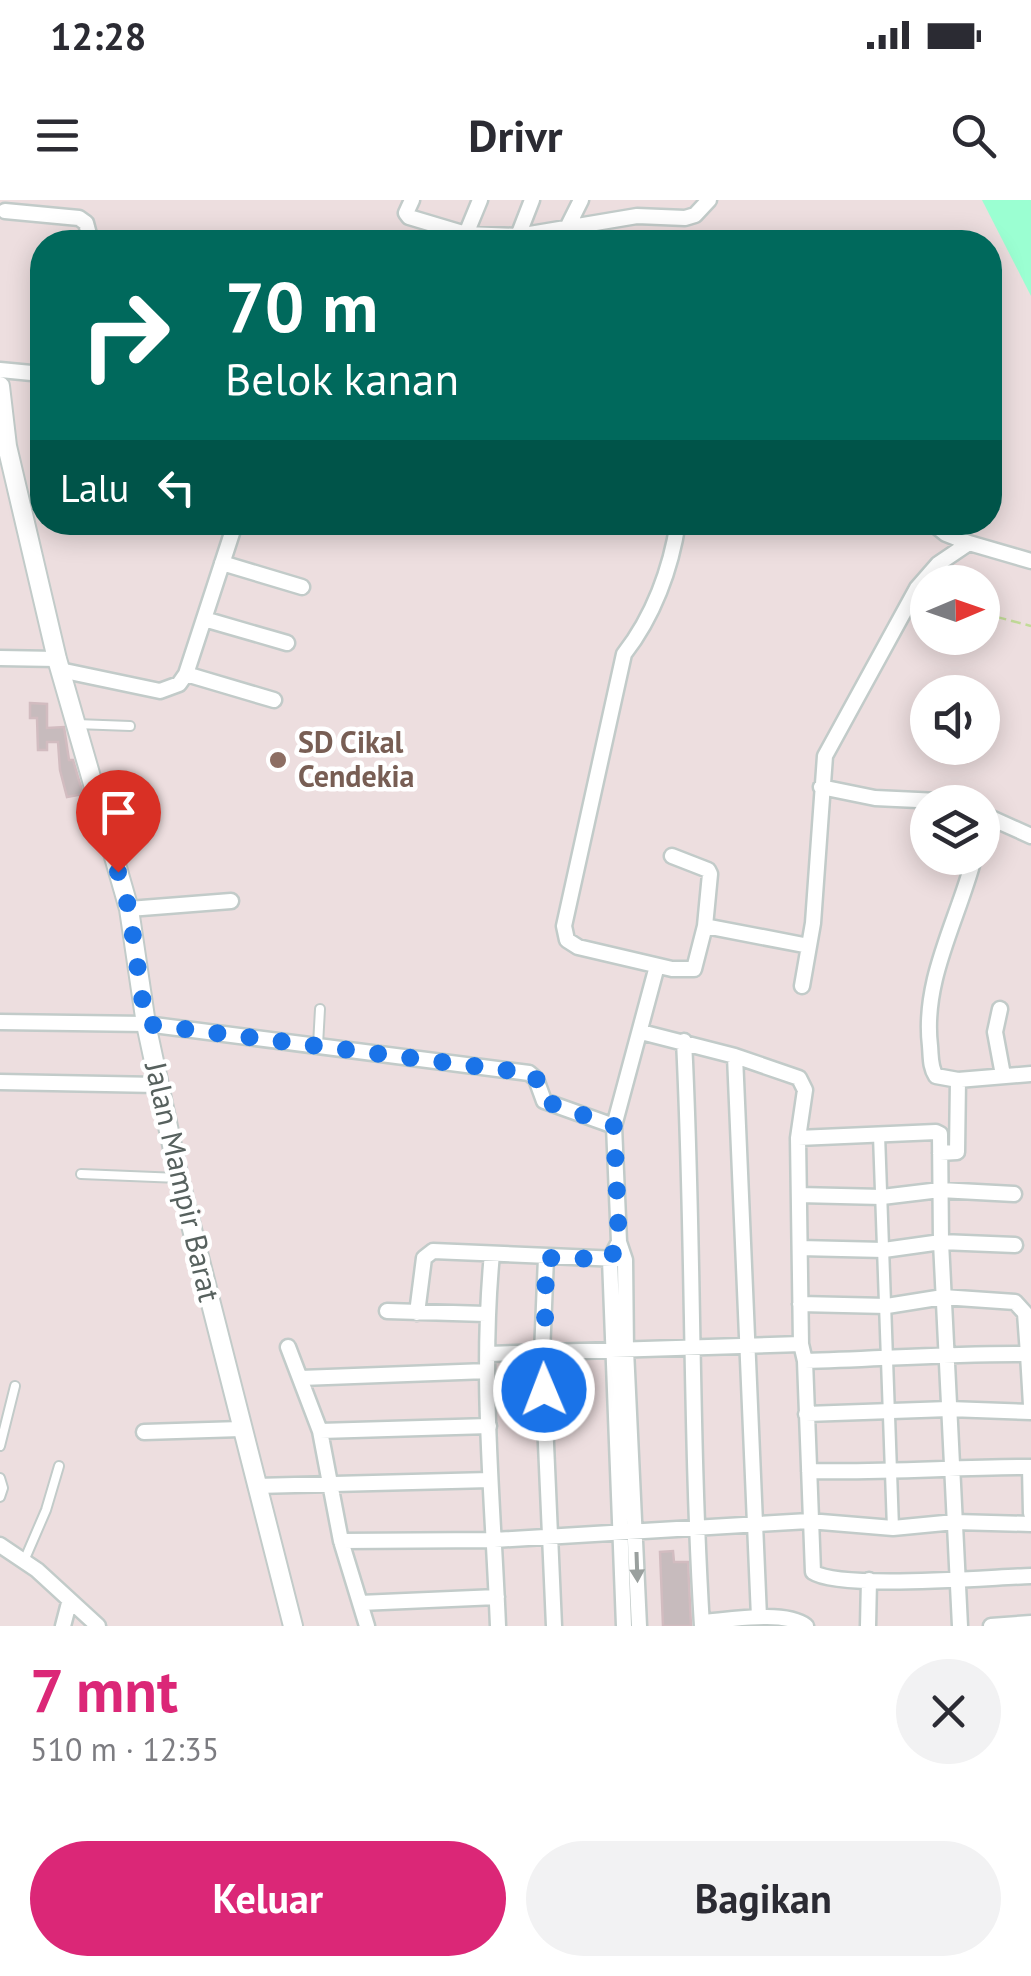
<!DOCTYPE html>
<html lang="id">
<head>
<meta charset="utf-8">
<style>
  body { margin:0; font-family:"PT Sans",sans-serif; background:#f2f2f3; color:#2b2b33; height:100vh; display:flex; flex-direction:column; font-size:38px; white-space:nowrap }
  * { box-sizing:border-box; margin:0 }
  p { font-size:32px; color:#7c7c81 }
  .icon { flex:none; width:55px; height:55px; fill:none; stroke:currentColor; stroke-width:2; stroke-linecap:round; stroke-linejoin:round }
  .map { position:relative; height:1426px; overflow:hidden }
  .details { display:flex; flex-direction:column; background:#fff; flex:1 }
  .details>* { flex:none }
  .guide { position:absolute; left:30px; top:30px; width:972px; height:305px; border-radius:40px; box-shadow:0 5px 25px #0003; background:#00695c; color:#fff; overflow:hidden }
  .needle { width:65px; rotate:88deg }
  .buttons { position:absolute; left:910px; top:365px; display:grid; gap:20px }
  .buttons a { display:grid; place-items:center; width:90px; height:90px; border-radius:50%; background:#fff; box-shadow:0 5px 25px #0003; font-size:50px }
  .pin { position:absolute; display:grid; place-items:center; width:85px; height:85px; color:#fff; margin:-102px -42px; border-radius:50% 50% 50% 0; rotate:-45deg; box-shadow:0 0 10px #0007 }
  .pin .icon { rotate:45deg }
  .me { position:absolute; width:110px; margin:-55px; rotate:359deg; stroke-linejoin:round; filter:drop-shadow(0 0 8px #0008) }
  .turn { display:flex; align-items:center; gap:35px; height:210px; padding:0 30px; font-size:45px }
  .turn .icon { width:130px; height:130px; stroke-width:2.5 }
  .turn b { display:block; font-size:70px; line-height:85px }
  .then { display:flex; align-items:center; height:95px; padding:0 30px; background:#0003; gap:20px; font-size:38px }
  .round { display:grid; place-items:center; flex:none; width:105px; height:105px; border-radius:52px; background:#f2f2f3 }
  .overview { display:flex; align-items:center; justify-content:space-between; height:170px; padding:0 30px }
  h1 { font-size:60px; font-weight:700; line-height:75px; color:#db2777 }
  .action { display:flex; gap:20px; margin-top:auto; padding:20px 30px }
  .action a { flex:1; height:115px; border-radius:60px; background:#db2777; color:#fff; font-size:40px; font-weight:700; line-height:115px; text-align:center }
  .action a+a { background:#f2f2f3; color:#2b2b33 }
  .status { display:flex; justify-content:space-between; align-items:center; height:70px; padding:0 50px; background:#fff; direction:ltr }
  .status svg { height:28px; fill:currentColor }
  header { display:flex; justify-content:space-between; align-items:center; height:130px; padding:0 30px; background:#fff; font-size:45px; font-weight:700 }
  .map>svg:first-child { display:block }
  .water { fill:#9bffd2 }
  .building { fill:#c7bbbd; stroke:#d2bcc0; stroke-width:2.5 }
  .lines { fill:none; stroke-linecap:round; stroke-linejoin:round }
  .service-casing { stroke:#c2cbc9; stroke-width:12 }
  .pedestrian-casing { stroke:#c2cbc9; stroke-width:15 }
  .minor-casing { stroke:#c2cbc9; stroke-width:19 }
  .tertiary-casing { stroke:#c2cbc9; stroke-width:22 }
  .path { stroke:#c2db98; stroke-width:2.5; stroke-dasharray:10 5; stroke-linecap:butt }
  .service { stroke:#fff; stroke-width:8 }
  .pedestrian { stroke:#fff; stroke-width:10 }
  .minor { stroke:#fff; stroke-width:14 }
  .tertiary { stroke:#fff; stroke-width:18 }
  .oneway { fill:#9aa09e }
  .route { stroke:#1a73e8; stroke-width:18; stroke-dasharray:0 32.4 }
  .education-dot { fill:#8d6e63; stroke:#fff; stroke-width:4 }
  .labels { text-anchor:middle; stroke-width:9; stroke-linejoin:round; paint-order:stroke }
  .education-label { font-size:30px; font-weight:bold; fill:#785e54; stroke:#fff; text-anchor:start }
  .street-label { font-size:30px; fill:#57615e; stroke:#fff }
</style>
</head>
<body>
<div class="status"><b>12:28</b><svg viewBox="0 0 49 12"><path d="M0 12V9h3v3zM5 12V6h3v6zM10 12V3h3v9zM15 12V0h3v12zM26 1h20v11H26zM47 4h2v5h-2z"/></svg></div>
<header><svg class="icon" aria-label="menu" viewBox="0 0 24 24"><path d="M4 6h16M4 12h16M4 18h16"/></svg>Drivr<svg class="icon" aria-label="search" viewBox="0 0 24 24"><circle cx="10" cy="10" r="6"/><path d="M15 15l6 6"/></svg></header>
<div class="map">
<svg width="1031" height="1426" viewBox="0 0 1031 1426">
  <rect width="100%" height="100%" fill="#eddedf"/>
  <path class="water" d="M982,0H1031V96Z"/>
  <path class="building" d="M30,503L47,504V528L64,527L69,560H73L83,594L67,597L60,570L58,542H47V550H38L37,518H30Z
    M673,1351L674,1362H688L691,1426H663L660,1352Z"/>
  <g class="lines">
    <defs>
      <path id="service" d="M76,524L130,526
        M318,845L320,809
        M81,974L179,978
        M0,1246L15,1186
        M0,1278L3,1288L0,1297
        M24,1361L46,1310L59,1266"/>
      <path id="pedestrian" d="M879,935L893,1328"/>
      <path id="minor" d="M412,0L406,13L409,17L466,34L518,36L637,16L685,18L695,15L709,0
        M5,11L79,18L86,23L91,42
        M567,28L581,0
        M466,34L480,0
        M518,36L532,0
        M0,170L42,174
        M969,343L1031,361
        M222,363L302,387
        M204,419L287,443
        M0,458L57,459
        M60,470L160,491L179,484L186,474L233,330
        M186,474L274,500
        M821,587L875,598L960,602
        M982,614L1031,636
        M672,656L708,670L710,674L705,726L694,769H672L578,747L567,740L564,726L624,454C653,417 671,369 678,322
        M974,658C958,720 922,780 930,846C931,857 930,867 936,876L958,880L1031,874
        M129,709L231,701
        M705,726L809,746
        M802,786L813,723L825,556L917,388L938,364L969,343L946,334L931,322
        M1000,809L995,832L1003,875
        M0,822L146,824L529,873L536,879L544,901L614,926
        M641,832L735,856L799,878L805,890L798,938L936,932L940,934L941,1042L960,1426
        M684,841C694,1036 690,1231 702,1426
        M735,856L759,1417
        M0,882L158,885
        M798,938L801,1144L805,1161L813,1372C839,1390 991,1377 1031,1376
        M940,953L957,952L958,880
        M799,995L882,997L940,990L1014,994
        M619,1042L610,1059L624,1426
        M800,1048L884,1050L941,1042L1015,1045
        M492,1054C480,1178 493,1302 498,1426
        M546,1058L542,1153L554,1426
        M800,1104L887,1106L943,1097L1015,1102L1025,1113L1028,1154C953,1153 880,1159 805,1161
        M387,1111L486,1114
        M417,1113L424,1058L433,1051L619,1059
        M288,1147L320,1231L341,1341L367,1426
        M488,1154L801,1144
        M1028,1154L1031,1205
        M301,1178L487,1171
        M806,1214L949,1209L1031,1212
        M320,1231L489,1226
        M144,1232L241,1229
        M1030,1267L1031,1313
        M809,1271C883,1273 957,1267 1031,1267
        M256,1286L490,1280
        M341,1341L494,1340L809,1321L893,1328L955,1322L1031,1324
        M0,1345L37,1370L98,1426
        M360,1403L497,1397
        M702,1422C729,1420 785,1410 806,1426
        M63,1426L69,1403
        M639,1426L626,1150L625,1060L619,1042L614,926L657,766
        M868,1426L869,1380
        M991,1426L1031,1423"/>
      <path id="tertiary" d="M0,186L7,246L57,459L129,709L146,824L179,978L293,1426"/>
    </defs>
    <use href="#service" class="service-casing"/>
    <use href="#pedestrian" class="pedestrian-casing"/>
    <use href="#minor" class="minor-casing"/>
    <use href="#tertiary" class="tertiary-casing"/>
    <path class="path" d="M982,413L1031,426"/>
    <use href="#service" class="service"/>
    <use href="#pedestrian" class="pedestrian"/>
    <use href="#minor" class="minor"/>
    <use href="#tertiary" class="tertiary"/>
  </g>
  <defs><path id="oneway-solid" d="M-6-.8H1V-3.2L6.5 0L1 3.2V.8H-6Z" transform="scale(2.5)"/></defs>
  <use class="oneway" href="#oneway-solid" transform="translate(637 1367) rotate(88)"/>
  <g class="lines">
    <path class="route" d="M118,672L129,709L146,824L529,873L536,878L544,901L614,926L619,1042L610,1059L546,1058L544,1190"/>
  </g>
  <circle class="education-dot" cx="278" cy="560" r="10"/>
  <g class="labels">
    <g class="education-label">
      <text x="298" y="553">SD Cikal<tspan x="298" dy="34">Cendekia</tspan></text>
    </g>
    <g class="street-label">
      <text transform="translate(182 982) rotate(77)" y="10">Jalan Mampir Barat</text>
    </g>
  </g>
</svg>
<div class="buttons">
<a><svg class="needle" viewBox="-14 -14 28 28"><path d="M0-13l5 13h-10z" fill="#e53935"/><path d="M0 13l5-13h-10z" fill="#7c7c81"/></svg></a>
<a><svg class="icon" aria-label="sound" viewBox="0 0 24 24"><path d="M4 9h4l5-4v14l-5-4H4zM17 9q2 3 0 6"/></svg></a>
<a><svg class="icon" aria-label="layers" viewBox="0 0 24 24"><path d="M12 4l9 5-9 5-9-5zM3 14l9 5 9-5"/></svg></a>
</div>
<div class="pin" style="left:118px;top:672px;background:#d93025"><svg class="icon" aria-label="arrive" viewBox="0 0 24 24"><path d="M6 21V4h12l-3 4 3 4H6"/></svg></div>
<svg class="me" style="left:544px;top:1190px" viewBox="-20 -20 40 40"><circle r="17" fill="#1a73e8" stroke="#fff" stroke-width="3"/><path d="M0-11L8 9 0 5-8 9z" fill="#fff"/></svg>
<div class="guide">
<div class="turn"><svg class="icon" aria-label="right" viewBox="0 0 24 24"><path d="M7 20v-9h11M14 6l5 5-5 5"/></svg><div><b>70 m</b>Belok kanan</div></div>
<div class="then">Lalu<svg class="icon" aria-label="left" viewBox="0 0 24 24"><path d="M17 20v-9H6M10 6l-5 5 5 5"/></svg></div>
</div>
</div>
<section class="details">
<div class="overview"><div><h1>7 mnt</h1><p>510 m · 12:35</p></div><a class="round"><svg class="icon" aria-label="close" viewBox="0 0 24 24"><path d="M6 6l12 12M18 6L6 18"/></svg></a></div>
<div class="action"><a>Keluar</a><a>Bagikan</a></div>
</section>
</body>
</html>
